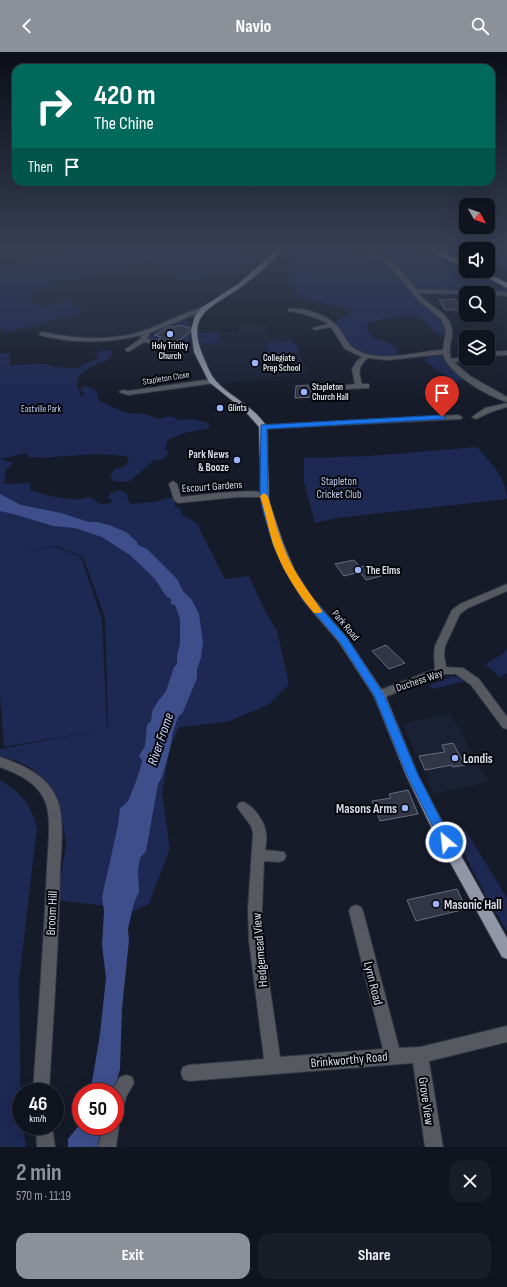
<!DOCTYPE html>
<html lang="en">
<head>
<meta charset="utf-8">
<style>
  body { margin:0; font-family:"Sofia Sans Condensed",sans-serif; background:#191d28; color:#f1f3f6; height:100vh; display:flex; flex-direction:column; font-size:15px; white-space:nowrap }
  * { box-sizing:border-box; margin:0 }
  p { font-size:13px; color:#9c9ea4 }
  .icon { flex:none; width:22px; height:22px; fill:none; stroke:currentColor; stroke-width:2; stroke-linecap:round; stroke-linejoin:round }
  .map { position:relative; height:1095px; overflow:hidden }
  .details { display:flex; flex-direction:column; background:#10141f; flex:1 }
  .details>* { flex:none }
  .banner { position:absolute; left:12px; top:12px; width:483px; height:122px; border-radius:12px; box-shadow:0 4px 16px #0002,0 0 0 1px #30333d; background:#00695c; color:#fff; overflow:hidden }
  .needle { width:26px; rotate:130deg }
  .buttons { position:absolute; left:459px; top:146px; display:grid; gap:8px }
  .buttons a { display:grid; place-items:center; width:36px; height:36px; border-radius:8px; background:#10141f; box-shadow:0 4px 16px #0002,0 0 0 1px #30333d; font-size:20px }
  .speed { position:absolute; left:12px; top:1031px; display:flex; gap:8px; font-size:20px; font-weight:700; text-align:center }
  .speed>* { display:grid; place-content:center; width:52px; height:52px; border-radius:50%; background:#10141f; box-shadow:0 4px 16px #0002,0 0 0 1px #30333d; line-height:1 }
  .speed small { font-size:10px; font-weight:400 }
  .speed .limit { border:6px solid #d22; background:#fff; color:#111 }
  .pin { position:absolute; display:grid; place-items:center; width:34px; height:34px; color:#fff; margin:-41px -17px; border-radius:50% 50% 50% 0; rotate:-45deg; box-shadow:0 0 4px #0007 }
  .pin .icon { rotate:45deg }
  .me { position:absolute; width:44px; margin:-22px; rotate:332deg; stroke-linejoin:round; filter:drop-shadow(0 0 3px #0008) }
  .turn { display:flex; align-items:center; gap:14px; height:84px; padding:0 16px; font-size:18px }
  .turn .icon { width:52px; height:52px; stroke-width:2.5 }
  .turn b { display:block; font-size:28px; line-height:34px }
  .then { display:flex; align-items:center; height:38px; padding:0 16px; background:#0003; gap:8px; font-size:15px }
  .round { display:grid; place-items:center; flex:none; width:42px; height:42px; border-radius:12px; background:#191d28 }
  .headline { display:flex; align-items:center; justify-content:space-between; height:68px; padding:0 16px }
  h1 { font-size:24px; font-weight:700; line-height:30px; color:#8c9099 }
  .action { display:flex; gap:8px; margin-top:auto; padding:8px 16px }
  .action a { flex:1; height:46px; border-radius:12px; background:#8c9099; color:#fff; font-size:16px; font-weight:700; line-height:46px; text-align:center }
  .action a+a { background:#191d28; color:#f1f3f6 }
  header { display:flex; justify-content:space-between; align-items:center; height:52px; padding:0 16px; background:#8c9099; color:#fff; font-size:18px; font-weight:700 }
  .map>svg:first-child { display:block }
  .built { fill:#1b2135 }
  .green { fill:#1d2853; fill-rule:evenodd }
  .water { fill:#3d4e8b }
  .building { fill:#313646; stroke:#676d7f }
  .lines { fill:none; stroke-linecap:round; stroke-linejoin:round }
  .minor-casing { stroke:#313643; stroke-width:2 }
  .major-casing { stroke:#313643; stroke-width:2 }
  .highway-casing { stroke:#313643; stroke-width:2 }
  .minor { fill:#565960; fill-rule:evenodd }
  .major { fill:#9197a7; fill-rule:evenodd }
  .highway { fill:#a9afc3; fill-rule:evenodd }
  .route { fill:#1a73e8; stroke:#114b97 }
  .slow { fill:#f59e0b }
  .poi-dot { fill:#9db4fd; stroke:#05060c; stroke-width:1.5 }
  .labels { text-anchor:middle; stroke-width:4; stroke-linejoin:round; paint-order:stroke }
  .far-poi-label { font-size:9px; font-weight:bold; fill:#d9dce6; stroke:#05060c; text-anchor:start }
  .far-street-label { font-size:9px; fill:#d9dce6; stroke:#05060c }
  .far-park-label { font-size:9px; fill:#c1cdf2; stroke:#05060c }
  .poi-label { font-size:11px; font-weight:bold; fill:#d9dce6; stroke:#05060c; text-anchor:end }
  .park-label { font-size:11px; fill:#c1cdf2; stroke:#05060c }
  .street-label { font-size:11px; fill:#d9dce6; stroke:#05060c }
  .near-poi-label { font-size:13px; font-weight:bold; fill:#d9dce6; stroke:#05060c; text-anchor:start }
  .near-street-label { font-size:13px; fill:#d9dce6; stroke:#05060c }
  .near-water-label { font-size:14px; font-style:italic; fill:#ccd9fe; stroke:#05060c }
</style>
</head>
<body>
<header><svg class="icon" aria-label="back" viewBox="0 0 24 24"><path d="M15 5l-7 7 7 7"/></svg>Navio<svg class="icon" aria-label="search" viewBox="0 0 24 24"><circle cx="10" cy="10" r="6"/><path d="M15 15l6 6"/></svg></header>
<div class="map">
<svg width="507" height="1095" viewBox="0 0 507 1095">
  <rect width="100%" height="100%" fill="#161b29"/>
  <path class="built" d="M60,198H273L230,235L199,256L145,279L123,285L106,287H69L43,280L17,279L0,282V216Z
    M265,272L270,285L291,284L309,321L222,332L216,329L198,298L197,281L238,280L239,274Z
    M450,661L489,730L434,742L403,672Z"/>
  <path class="green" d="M60,198H237L257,209L253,213L182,229L151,210C107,219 60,225 22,248L44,255L67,249L84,260L7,280L0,274V216Z
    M291,198H357L374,204L403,230L419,250L439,265L444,273L445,282L435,281L428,272L415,264C409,265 400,263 395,265C386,267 376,268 367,271L368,279L373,286L387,290L396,295L399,305C380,305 356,306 345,288C342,283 341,278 337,274L338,273L335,270L351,261V259L344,256L299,246L295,235L290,234L287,227L297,217L289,203Z
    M367,198H418L460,215L459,216L507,238V240L418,237L403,222L374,201Z
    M488,198H507V217L488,209Z
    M181,269H187C192,276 191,286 186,294L145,287L156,280ZM179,273L184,275L182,277L186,278L183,280L188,281L185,283L181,282L172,287L178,288L177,291L165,289L162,291L156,289L162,284L157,283L169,275L176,276Z
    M219,280V290L198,292L197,281Z
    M293,289L300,300L270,302L266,291Z
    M107,298L113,300C109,310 101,310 92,314C89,316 83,321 79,324L77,334L81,344L84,343L80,337L86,334L98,339L97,345L100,349L124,360L145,362L158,367L170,364L180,368L193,367L209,371V376L185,381L167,388V393L164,396L169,401L164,407L153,409L130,429L121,430L113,429L110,424L115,417L124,415L129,408L126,404L97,402L38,406L28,405L27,401L0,407L12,410L11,414L6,418L4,432L30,431V438C40,441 69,449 78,447C83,447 86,445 91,445C98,453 105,454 114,449L108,446L111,441L120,438L127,441L128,449L131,452L152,450L173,445L176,450L174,454L181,457V462L198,472L202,482L225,527L249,524L263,555L277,579L289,632L268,653L227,670L179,675L170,695L162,742L170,796L149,852L127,862L106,854L57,848L66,793L62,765L56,744L32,717L17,709L0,704V697L100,678L4,695L0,643V301L10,302V313L47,312L55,315L76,316L97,307L98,305L93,304L101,299ZM57,494L83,505L105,566L108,676H107L102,567L81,505L56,495L23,500Z
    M437,302L441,303L450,315L462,324L459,325H464V327L458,330H454L424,308L428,306L423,303Z
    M477,395C490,410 507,426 507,447L338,466L315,471L304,430V406L369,404Z
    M507,596V621L500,625L485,612L503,602Z
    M453,624L469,628L434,637L429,633Z
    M0,728C21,741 31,752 37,776L19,928L21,1074H23L26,1095H0Z
    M466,779L507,846V879L488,848L454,781Z"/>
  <path class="water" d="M0,442L21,453L61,461L89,470H97L109,473L126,480L137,490L138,493L147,497L178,528L182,538L192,548L199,562L203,590L201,606L197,617V626L183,660L178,665L173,680L170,697L162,725L158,732L146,799L140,806L138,819L139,840L134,851L128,877L129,888L122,956L120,1017L114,1040H88L92,1030L100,982L106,926L102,893L104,859L102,845L118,773L120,756C123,754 127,751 129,747C131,743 143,712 142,708L139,704L145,694L147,673L151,669L152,660L156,652L166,639L174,615L177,612V603L180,592V567L175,553L171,552V547L166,544L155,527L130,503L102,485L75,476L53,474L17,463L0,459Z
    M81,1071V1074H107L102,1095H68V1087Z"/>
  <path class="building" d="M455,247L462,258H445L439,248Z
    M179,273L190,276V280L180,288L172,290L158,288L161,285L155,283L170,274L175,275Z
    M308,333L314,345L295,346L296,334Z
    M354,508L360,515L371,512L381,524L366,528L360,520L344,524L335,512Z
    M386,593L405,611L389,617L372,599Z
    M453,691L465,713L453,715L452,713L425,718L419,704L445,700L442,693Z
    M408,738L418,762L380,769L372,749L391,746L389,742Z
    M457,837L466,857L416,869L407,848Z"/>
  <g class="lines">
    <defs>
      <path id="minor" d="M360,198C384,198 403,219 416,237L479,240L480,241H466V242L418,241C428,254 450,260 452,278C453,288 447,297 451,307L466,305V307H469L466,309L454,310L470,324L507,345V350C489,345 447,321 443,302L388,308L368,306C358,314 358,320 362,332H369V336L346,337V333L355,332L352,317L356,310L362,305L345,297L331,275L315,278L312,276L328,272L325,270L308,263L288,259V257C303,255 326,262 336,273C349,287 344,295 366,302C391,309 418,299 443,298L446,278L441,267L420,250L392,217L381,208Z
        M488,239L507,240V244L488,243V241H485Z
        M203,255L206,257L205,258L150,281L147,287L188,295L189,296L186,298L144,290L130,299H126V297L140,287L142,283C113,290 83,292 53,286C48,285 43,285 39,282L42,280C76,287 113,290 146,278C165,271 183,261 203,255Z
        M507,299V303L488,304V300Z
        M212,327H215V331L128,343L119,340L123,338L128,339Z
        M507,351V355L491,360L476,367L472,365L485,356Z
        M458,363L462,365L461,367L263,377L259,375L263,373Z
        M173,429L177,432L181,445C195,444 260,435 268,442L264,445H238L178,451L174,448L169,432Z
        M507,532V539L468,556L460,562L445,594L444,603L446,615L463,616L479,627L507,665V677L503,676L471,633L456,622H446L431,626L383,646H375L373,643L375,640L435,617L434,603L435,594L452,558L460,552Z
        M0,705C23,713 47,723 57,747C65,767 61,798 60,819C59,893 53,966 49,1040H33C38,965 44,890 47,815C48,797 52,765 45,749C37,730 18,722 0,715Z
        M243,750C253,753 266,771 266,782C267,787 266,793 265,798L284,800L286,804L284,808L279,810L264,809L262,857L263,889L280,1005L383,997L349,859L351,855L356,853L361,855L363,859L399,996L420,995L507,974V990L429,1009L443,1095H425L413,1011L189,1029L183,1027L181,1021L183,1015L189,1013L264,1007L249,889L248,857L253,781L251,774L237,755L239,751Z
        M126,1023L132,1025L134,1031L126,1045L121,1063L115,1065V1040H111L120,1025Z
        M115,1067L119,1074L116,1095H98L103,1074H115Z
        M36,1074H52L55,1095H37Z"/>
      <path id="major" d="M277,198H283C271,211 256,224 241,235C212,256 185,260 203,304C206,311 210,322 215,328C232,347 252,352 267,375L269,449L283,491L294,517L311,544L347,586L385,643L418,723L444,773L507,886V907L502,905L434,781L406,723L374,644L339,590L303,548L284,517L273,491L261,449L259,375L244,358L209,330L194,300L191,278L195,264L201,256L238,232Z"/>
      <path id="highway" d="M427,198H436L466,211V216Z
        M475,219H483L507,231V236Z"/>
    </defs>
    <use href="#minor" class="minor-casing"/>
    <use href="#major" class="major-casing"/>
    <use href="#highway" class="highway-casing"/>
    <use href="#minor" class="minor"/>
    <use href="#major" class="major"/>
    <use href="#highway" class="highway"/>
  </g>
  <linearGradient id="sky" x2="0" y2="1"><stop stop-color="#0c0f17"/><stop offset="0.56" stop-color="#363f54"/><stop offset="1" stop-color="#363f54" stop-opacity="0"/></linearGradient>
  <rect width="507" height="351" fill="url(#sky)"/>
  <path class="route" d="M442,363L446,365L445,367L267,377L268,442L271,459L282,492L293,517L311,545L347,586L384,643L418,723L452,790L450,793L446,794L442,793L407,723L374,643L340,590L304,548L285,517L273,492L263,459L260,442L261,373Z"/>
  <path class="slow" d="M264,441L268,444C275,469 281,494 294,517C302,532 313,545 322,559L321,561H314C297,541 282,517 273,492C268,476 265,459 260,444Z"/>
  <g class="poi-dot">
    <circle cx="170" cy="282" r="4"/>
    <circle cx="255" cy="311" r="4"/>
    <circle cx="304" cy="340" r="4"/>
    <circle cx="220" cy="356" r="4"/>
    <circle cx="237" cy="408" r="4"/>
    <circle cx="358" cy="518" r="4"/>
    <circle cx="455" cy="706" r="4"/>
    <circle cx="405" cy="756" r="4"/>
    <circle cx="436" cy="852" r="4"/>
  </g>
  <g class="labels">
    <g class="far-poi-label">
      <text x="170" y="297" text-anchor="middle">Holy Trinity<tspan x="170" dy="10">Church</tspan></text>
      <text x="263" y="309">Collegiate<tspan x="263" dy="10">Prep School</tspan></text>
      <text x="312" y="338">Stapleton<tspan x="312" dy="10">Church Hall</tspan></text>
      <text x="228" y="359">Glints</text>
    </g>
    <g class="far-street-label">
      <text transform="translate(166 326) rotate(-9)" y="3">Stapleton Close</text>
    </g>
    <g class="far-park-label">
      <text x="41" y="360">Eastville Park</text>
    </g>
    <g class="poi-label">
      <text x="229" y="406">Park News<tspan x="229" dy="13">&amp; Booze</tspan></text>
      <text x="366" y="522" text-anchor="start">The Elms</text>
    </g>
    <g class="park-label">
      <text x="339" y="433">Stapleton<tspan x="339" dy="13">Cricket Club</tspan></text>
    </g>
    <g class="street-label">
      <text transform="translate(212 434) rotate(-4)" y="4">Escourt Gardens</text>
      <text transform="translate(346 573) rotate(50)" y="4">Park Road</text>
      <text transform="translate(419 628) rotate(-19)" y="4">Duchess Way</text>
    </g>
    <g class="near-poi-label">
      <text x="463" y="711">Londis</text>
      <text x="397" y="761" text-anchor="end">Masons Arms</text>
      <text x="444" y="857">Masonic Hall</text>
    </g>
    <g class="near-street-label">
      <text transform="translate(51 861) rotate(-87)" y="5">Broom Hill</text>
      <text transform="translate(259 898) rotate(-95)" y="5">Hedgemead View</text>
      <text transform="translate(374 931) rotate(76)" y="5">Lynn Road</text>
      <text transform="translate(349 1007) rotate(-5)" y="5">Brinkworthy Road</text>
      <text transform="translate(427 1049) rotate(82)" y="5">Grove View</text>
    </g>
    <g class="near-water-label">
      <text transform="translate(160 687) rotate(-71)" y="5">River Frome</text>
    </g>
  </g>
</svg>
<div class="buttons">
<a><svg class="needle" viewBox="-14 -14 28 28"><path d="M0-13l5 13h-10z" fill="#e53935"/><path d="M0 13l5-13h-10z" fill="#9c9ea4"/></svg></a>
<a><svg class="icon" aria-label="sound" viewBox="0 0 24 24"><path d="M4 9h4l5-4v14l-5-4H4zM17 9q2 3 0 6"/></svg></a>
<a><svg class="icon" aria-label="search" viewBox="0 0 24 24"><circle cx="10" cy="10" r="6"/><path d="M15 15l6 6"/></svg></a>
<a><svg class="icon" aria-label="layers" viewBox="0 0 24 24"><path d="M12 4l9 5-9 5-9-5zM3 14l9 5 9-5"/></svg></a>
</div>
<div class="speed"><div>46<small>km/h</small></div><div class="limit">50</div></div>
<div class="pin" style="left:442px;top:365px;background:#d93025"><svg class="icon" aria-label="arrive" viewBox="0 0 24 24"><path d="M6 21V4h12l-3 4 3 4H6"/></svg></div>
<svg class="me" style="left:446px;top:790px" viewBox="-20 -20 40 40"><circle r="17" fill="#1a73e8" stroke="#fff" stroke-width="3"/><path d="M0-11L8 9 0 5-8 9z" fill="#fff"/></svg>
<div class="banner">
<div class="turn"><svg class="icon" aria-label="right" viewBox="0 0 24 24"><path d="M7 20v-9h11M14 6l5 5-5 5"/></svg><div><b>420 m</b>The Chine</div></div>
<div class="then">Then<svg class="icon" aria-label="arrive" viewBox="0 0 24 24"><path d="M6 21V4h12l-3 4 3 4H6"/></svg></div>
</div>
</div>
<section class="details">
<div class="headline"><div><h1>2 min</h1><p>570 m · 11:19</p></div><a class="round"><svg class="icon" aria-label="close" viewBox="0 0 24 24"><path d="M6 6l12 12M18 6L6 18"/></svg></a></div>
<div class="action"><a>Exit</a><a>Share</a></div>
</section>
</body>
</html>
